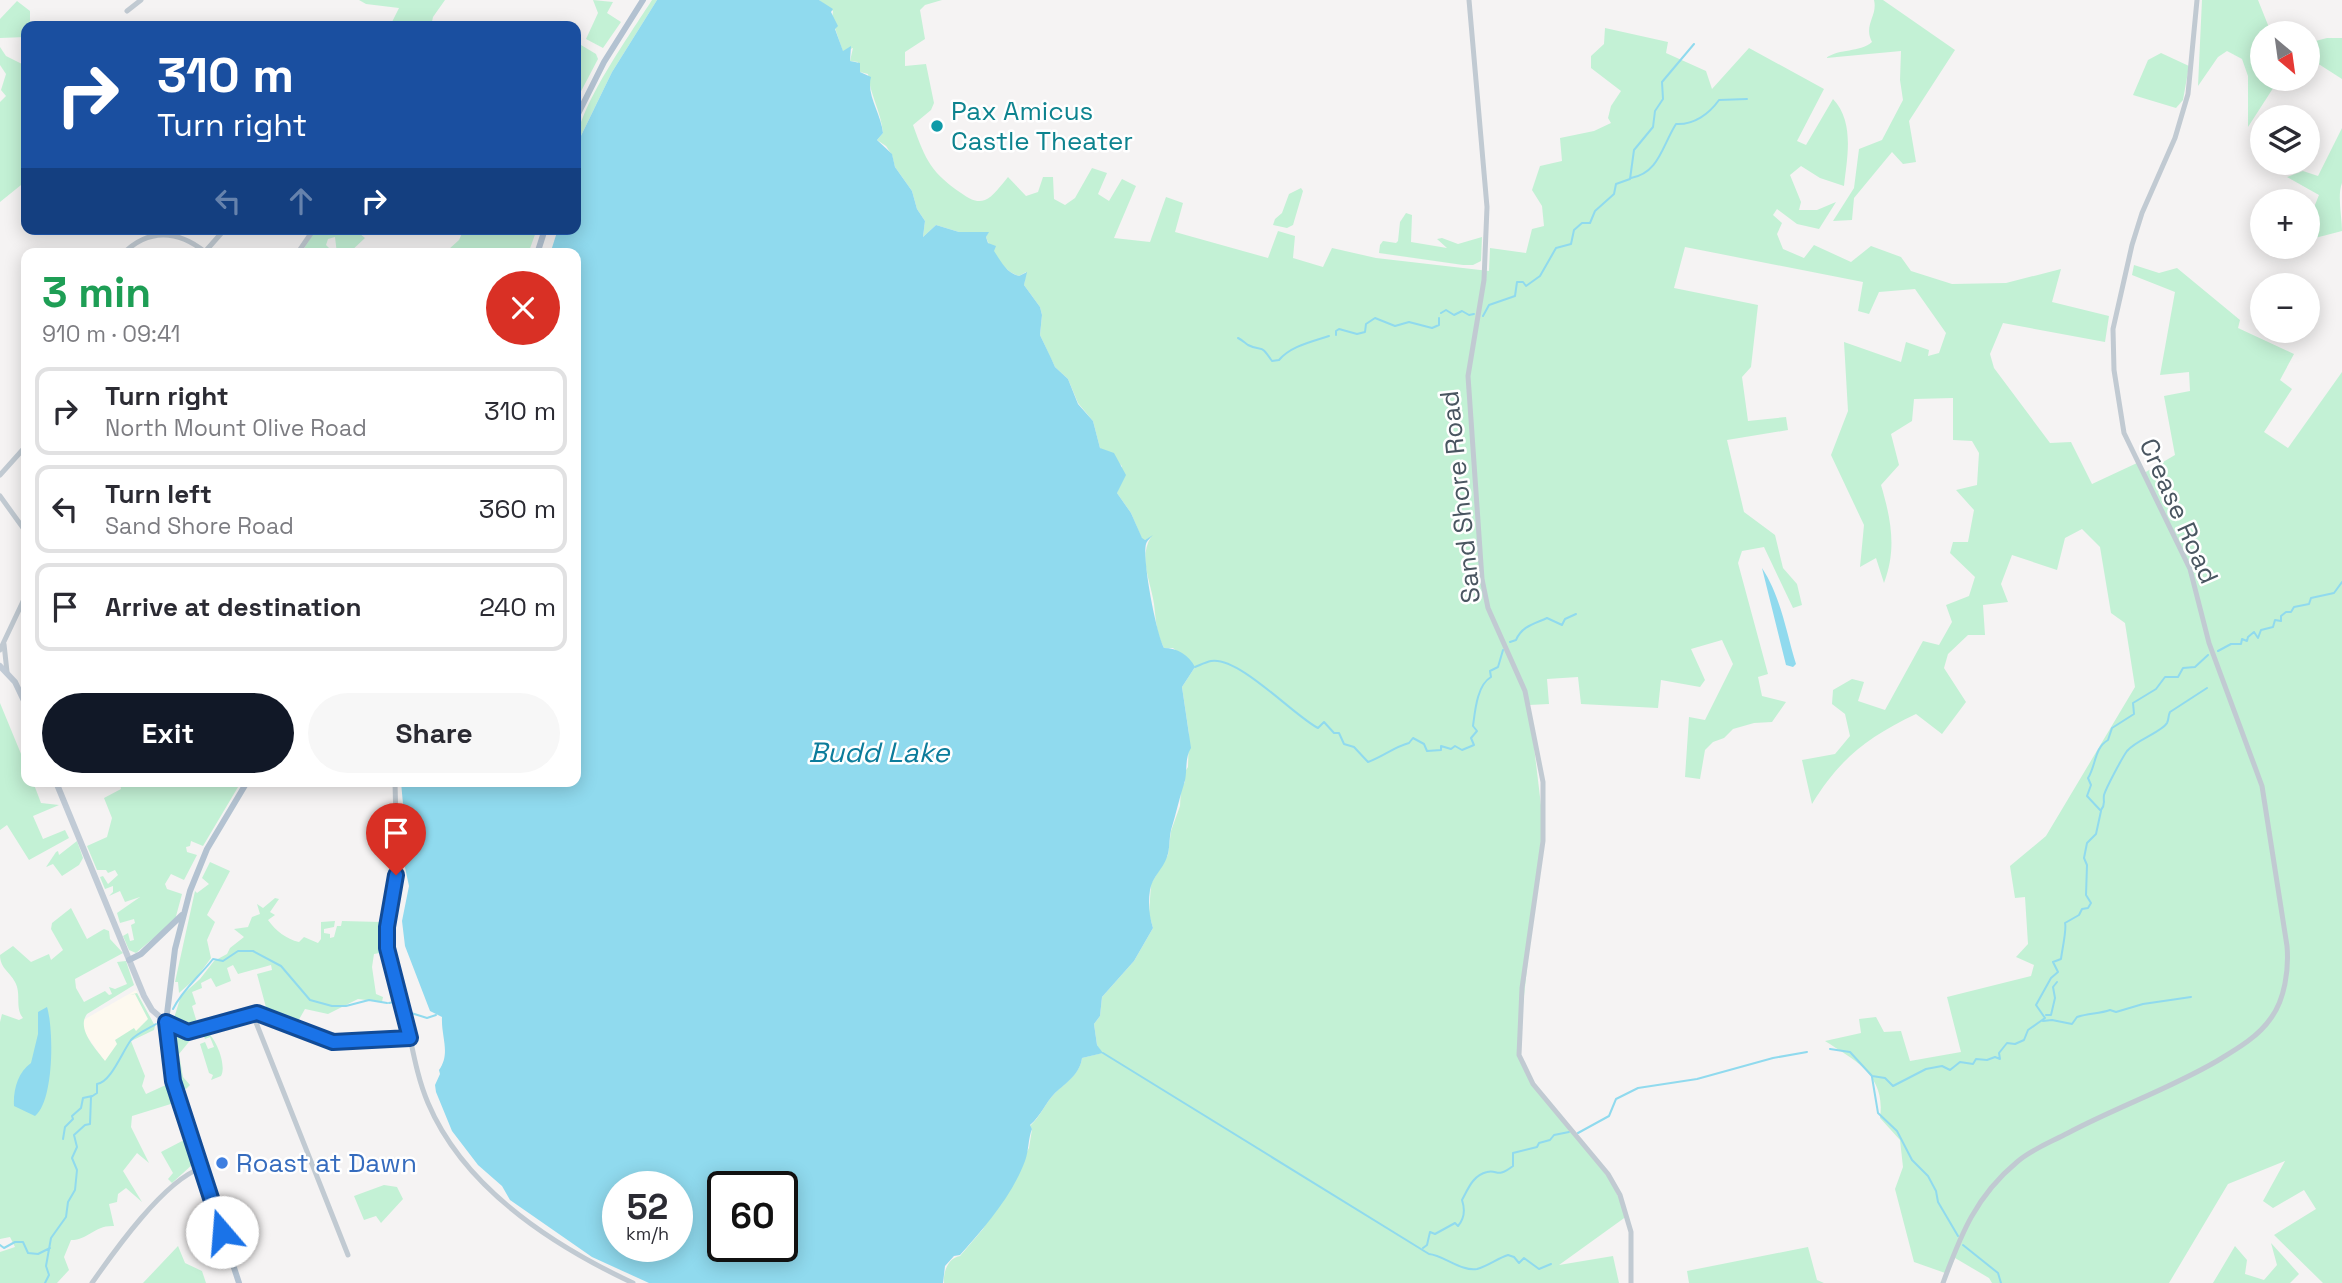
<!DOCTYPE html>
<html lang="en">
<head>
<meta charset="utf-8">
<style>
  body { margin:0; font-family:"Space Grotesk",sans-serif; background:#f7f7f7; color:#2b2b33; height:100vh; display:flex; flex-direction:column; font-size:26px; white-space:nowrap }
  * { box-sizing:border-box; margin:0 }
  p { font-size:23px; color:#7c7c81 }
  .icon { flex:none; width:38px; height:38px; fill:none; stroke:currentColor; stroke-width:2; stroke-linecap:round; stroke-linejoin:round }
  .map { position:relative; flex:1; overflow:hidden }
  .sheet { position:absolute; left:21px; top:248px; width:560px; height:539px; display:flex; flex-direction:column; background:#fff; border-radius:14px; box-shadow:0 4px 18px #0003 }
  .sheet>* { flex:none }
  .guide { position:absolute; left:21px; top:21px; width:560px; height:214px; border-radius:14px; box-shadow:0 4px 18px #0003; background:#1a4fa0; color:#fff; overflow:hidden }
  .needle { width:46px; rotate:151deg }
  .fabs { position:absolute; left:2250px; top:21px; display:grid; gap:14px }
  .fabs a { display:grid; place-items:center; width:70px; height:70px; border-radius:50%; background:#fff; box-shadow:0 4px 18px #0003; font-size:35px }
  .speed { position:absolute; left:602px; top:1171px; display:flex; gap:14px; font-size:35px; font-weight:700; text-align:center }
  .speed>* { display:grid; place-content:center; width:91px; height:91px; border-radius:50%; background:#fff; box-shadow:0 4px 18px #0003; line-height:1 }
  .speed small { font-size:18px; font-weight:400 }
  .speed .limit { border:4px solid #111; border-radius:10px; background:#fff; color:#111 }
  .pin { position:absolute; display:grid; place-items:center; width:60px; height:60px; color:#fff; margin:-72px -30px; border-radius:50% 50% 50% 0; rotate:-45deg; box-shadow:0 0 7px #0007 }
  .pin .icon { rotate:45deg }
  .me { position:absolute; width:77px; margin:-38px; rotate:342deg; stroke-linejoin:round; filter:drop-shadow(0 0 5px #0008) }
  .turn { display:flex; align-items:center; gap:24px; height:147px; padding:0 21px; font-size:32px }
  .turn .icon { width:91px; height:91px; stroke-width:2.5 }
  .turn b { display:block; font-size:49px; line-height:60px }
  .lanes { display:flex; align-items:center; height:66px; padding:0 21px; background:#0003; justify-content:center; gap:35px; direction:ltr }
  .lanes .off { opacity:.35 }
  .round { display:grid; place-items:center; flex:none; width:74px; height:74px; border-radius:37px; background:#f7f7f7 }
  .overview { display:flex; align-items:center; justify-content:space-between; height:119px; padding:0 21px }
  h1 { font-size:42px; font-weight:700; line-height:52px; color:#1e9e55 }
  .primary-button { display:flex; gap:14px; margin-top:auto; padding:14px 21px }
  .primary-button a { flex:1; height:80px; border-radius:42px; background:#111827; color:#fff; font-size:28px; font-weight:700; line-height:80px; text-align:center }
  .primary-button a+a { background:#f7f7f7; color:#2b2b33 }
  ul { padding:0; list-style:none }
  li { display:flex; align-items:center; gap:21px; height:88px; margin:0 14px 10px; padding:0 7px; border:4px solid #e1e1e2; border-radius:14px }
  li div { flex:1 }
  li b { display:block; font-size:26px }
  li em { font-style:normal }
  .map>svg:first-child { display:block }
  .commercial { fill:#fdf9ef }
  .green { fill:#c3f1d5 }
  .water { fill:#90daee; fill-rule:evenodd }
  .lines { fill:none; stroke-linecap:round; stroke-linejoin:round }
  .stream { stroke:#90daee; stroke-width:2 }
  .tertiary { stroke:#c1cad2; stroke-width:5 }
  .secondary { stroke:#c1cbd6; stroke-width:6 }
  .primary { stroke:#b3c2d1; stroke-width:6 }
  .route-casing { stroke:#114b97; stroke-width:18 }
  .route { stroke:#1a73e8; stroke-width:12 }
  .culture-dot { fill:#0f9aa8; stroke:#fff; stroke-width:2.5 }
  .shop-dot { fill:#3f7fe0; stroke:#fff; stroke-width:2.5 }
  .labels { text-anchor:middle; stroke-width:5; stroke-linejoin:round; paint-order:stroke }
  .culture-label { font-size:26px; fill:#0d838f; stroke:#fff; text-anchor:start }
  .street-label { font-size:26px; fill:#4a5661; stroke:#fff }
  .shop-label { font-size:26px; fill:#366cbe; stroke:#fff; text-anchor:start }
  .water-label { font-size:28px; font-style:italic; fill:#0c7c9b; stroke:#fff }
</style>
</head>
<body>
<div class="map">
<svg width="2342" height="1283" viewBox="0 0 2342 1283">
  <rect width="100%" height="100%" fill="#f5f3f3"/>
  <path class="commercial" d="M136,990L152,1023L105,1062L78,1023Z"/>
  <path class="green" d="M359,0H445L433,17L431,26H390L399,8L366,4Z
    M593,0L613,2L607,13L621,22L603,48L586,39L598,13Z
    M652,0H657L612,72L576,146C576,110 631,33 652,0Z
    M819,0H942L925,5L920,10L925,39L905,52V66L926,64L934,103L931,110L913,125C926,161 931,173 964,195C970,199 977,203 985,200C993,197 1002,184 1008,177L1026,196L1038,192L1043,177H1053L1054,199L1065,205L1075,198L1092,168L1107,173L1098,194L1109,201L1122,179L1136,186L1114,238L1150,242L1166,197L1183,203L1175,232L1268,258L1278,231L1295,236L1293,258L1323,267L1332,248L1376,258L1489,271L1490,248L1526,253L1532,229L1544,226L1542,206L1532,190L1540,166L1562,161L1560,138L1594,131L1611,123L1608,118L1611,106L1621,91L1591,68V56L1604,44L1605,28L1668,42L1666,53L1706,71L1712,89L1749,48L1824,89L1797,141L1806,145L1833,99C1855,122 1847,158 1844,186L1820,178L1801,166L1790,175L1801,202L1799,210H1817L1836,202L1819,229L1797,224L1777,209L1773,215L1782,223L1777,234L1783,249L1804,258L1814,245L1851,262L1871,246L1901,257L1911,271L1952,284L2006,283L2061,269L2052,302L2109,316L2105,342L2003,323L1990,354L1994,368L2050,443L2071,442L2092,484L2137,463L2144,473L2175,455L2164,396L2190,391L2189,372L2160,375L2175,292L2132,275L2134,265L2159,273L2177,268L2240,320L2238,328L2294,354L2280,380L2292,389L2264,432L2288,448L2342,372V1283H2323L2274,1235L2316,1209L2304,1190L2273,1208L2263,1201L2285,1161L2228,1184L2169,1283H1992L1989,1278L1955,1258L1948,1274L1914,1262L1895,1189L1903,1167L1900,1140L1880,1118C1886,1075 1856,1061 1825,1041L1861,1033L1859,1019L1876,1017L1884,1032L1901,1031L1910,1061L1961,1052L1947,997L2031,976L2034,965L2016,957L2028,944L2025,897L2015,898L2010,866L2046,836L2135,687L2125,623L2111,613L2100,547L2082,529L2065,538L2057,570L2012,555L2001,584L2008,602L1983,605L1985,635H1968L1948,654L1944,668L1966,702L1942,734L1916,714C1868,737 1840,758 1812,804L1802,760L1835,754L1850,736L1845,714L1832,704L1833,690L1852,679L1864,682L1858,701L1885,710L1923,641L1939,645L1952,622L1946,605L1969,596L1975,577L1950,553L1953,542H1968L1974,510L1956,490L1977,485L1979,453L1972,441L1953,440V398L1914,399L1912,421L1891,434L1899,465L1881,485C1891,519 1897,549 1884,583L1876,558L1860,567L1864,525L1831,455L1848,411L1844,342L1901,362L1906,342L1929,350L1928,356L1939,353L1946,333L1915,289L1879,292L1869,314L1858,311L1863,282L1685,247L1674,288L1758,305L1751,367L1742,377L1748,421L1786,417L1788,430L1727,440L1744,512L1775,535L1783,568L1797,584L1802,605L1793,608L1764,547L1742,551L1738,563L1768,674L1758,677L1762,696L1786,702L1772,722L1754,723L1733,729L1724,738L1713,742L1705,750L1700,779L1685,777L1689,717L1705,720L1733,664L1722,640L1691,649L1705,680L1700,687L1661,680L1658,708L1581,704L1578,677L1547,679L1549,704L1529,705L1543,822L1518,1051L1530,1080L1611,1181L1627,1216L1559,1265L1613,1256L1619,1283H944C943,1272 948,1258 960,1256L983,1229L1029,1148L1032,1129L1030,1126C1041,1116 1045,1103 1055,1093C1065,1083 1080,1074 1082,1058L1102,1053L1097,1045L1094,1024L1100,1016L1102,997L1134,961L1153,928L1149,914L1151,884L1168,855L1171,831L1180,806L1181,788L1185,782L1183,775L1188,767L1189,734L1182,687L1195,667L1173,648H1164C1156,633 1156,620 1154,604C1151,582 1138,558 1151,537L1145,540L1142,539L1131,513L1117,493L1122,466L1100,448L1093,421L1078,403L1068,379L1055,367L1040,335L1042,315L1040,307L1024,285L1026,272L1019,276C1004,272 991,251 986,237L988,232H959L936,225L923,237L925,221L917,209L912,191L895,167L892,155L886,146L877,140L883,133C881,111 870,95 868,74L860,72L858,62L850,61L853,48L843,52L832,19L833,11Z
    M1874,0H1883L1955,50L1909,121L1916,162L1903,164L1892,152L1854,198L1852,220L1833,221L1854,188L1859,149L1882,140L1903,100L1900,80L1901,51L1826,58C1840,48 1859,53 1872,42C1863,25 1878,16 1874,0Z
    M2202,0H2258L2270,30L2275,33H2263V79H2279L2248,127V76L2242,59L2227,51L2218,57L2198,86Z
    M17,1L30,11V21L40,26H26V37L0,38V19Z
    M2327,38H2342V79L2317,63H2308V43Z
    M576,42L596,54L598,59L577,99Z
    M0,47L6,56L26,66V181L0,202V102L6,96L1,90L6,74L0,65Z
    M2161,53L2189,66L2183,100L2176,108L2133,95L2148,60Z
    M2342,128V183C2337,196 2342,216 2342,231L2315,238L2308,235V222L2319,195L2287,177L2303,171L2318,176Z
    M1301,188L1303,191L1293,225L1287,228L1273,225L1275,219L1282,213L1289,194Z
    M1406,213L1412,215L1411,242L1447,248L1437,239L1442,238L1458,244L1482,237L1481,261L1473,265H1463L1379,253L1380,245L1383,241L1396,243L1398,241L1400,222Z
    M316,229H354L365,238L348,254H337L335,237L328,239L326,245L330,249L323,254H304L303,250Z
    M464,229H537L528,254H455L448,250L459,240Z
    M0,703L26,766V782H33L41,803L59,805L33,816L43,839L65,830L69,838L29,860L7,825L0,830Z
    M120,782H241L203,846L191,841L190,846L186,847L187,852L197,855L184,880L171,874L165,884L167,889L182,894L175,920L136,953L129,950L123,936L128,933L130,941L134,940L131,925L135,923L134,919L120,923L117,913L140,897L125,902L120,891L109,896L113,892V886L105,889L100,877L103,876L108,884L118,875L115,870L108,873L106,870H97L87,846L107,837L112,818L104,798L121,789Z
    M77,841L83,858L79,865L62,876L53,864L46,867L56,852L58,851L59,855Z
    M210,862L230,871L207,915L215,922L207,940L211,958L197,977L179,993L178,982H175L195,891L197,893L209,884L202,878Z
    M275,898L279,899L270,912L275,915L268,920C276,931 286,939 299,942L304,937L318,943L321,939V922L335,921L334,927L324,929V933L330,934V938L334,937L337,926H341L342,921L381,922L384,926L385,952L374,954L372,967L376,994L383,997L382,1002L358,999L328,1014L305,1009L297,1023L267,1011L257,974L272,970L271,965L238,974L233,965L227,968L231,981L216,987L211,978L201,983L202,988L192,992L196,1004L192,1006L198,1026C188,1027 182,1024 174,1018L181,996L200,979L214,961L227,954L230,948L244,937L234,929L248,927L252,917L260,914L257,904L263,908Z
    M71,908L87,939L104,929L109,931L110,939L123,953L75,979L76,988L84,1002L105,991L109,995L112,994L109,987L115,989L127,984L117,962L126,961L134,985L87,1014C76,1029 96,1049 105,1061L117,1044L115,1040L134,1028L136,1031L148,1019L135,994L130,995L137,993L155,1026L154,1030L131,1041L145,1076L142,1086L146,1094L168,1084L174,1103L132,1116L131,1127L149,1163L137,1153L123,1171L142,1202L126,1188L118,1194L117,1202L109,1204L114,1226C94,1225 89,1240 71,1240L64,1257L69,1270L57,1283H0V1252L15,1247L10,1237L0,1239V1022L2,1014L19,1020L23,1018C15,1008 21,996 16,984C11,972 0,969 0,955L13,946L31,962L49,954L51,960L63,950L51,929L52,923Z
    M172,1030L192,1038L179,1054L183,1077L190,1085L186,1089L181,1087L174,1058Z
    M206,1031C216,1038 227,1065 221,1076L211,1080L213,1075L209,1073L200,1044L205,1042L208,1049L214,1047L210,1037L205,1039L202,1032Z
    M184,1140L193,1164L172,1183L168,1179L173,1173L161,1152Z
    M384,1185L397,1187L403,1199L381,1223L376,1216L364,1220L354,1196Z
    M2271,1243L2299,1274L2290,1283H2213L2235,1246L2247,1260L2245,1274L2264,1280L2277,1265Z
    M178,1246L185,1263L202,1271L206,1283H143Z
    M1808,1247L1817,1280L1824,1283H1689L1687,1271Z"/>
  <path class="water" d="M657,0H819L833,9L831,12L838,26L835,29L843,51L851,46L850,61L860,63V72L871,77C866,95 881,113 883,133L877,140L892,154L895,167L912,191L917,209L925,221L923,237L936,225L959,232H989L986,237L988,243L996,246L994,251C1001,261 1006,273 1019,276L1027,272L1024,285L1040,307L1042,315L1040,335L1051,358L1055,367L1068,379L1078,404L1093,421L1100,448L1114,453L1126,475L1117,493L1131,513L1142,538L1145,540L1153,535C1151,537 1147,541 1146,544C1142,559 1156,633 1164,648C1177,648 1189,655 1195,667L1182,687L1191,748C1184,759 1188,773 1184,784C1179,799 1176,814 1171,830C1169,839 1170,849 1167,857C1163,869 1152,877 1150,890C1148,903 1149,915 1153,928L1134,961L1102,997L1100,1016L1094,1024L1097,1045L1103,1053L1082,1058C1080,1074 1066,1083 1055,1093C1045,1103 1041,1116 1030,1125L1032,1129C1028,1139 1029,1150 1025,1161C1012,1196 984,1228 960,1255L954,1256L945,1266L943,1283H649L592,1257L510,1200L502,1186L478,1165L452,1131L436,1092L435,1085L440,1074L439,1070C451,1053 441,1037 442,1017L430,1011L405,946L402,921L409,886L401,849L409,811L403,804L401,782H576V254H550L558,229H576V146L612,72ZM618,1186H677V1246H618ZM723,1186H782V1246H723Z
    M1762,568C1781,597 1786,632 1796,664L1793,667L1786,665Z
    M47,1007C54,1030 54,1101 35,1116L14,1106C13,1090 18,1072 31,1063L38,1034V1012Z"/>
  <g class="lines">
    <path class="stream" d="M1631,178C1659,173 1662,146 1676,124C1694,125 1709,114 1719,100L1747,99
      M1441,313L1446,310L1454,315L1462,311L1469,315L1474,314
      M1483,316L1489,305L1515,296L1517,282H1523L1526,286L1540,276L1556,248L1571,244L1574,230L1582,223H1590L1595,211L1614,194L1616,184L1630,179L1634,150L1653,127L1655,111L1663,99L1662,82L1694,44
      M1336,335V331L1339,329L1357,334L1365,332L1366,324L1375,318L1395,326L1409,322L1432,328L1439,325V318
      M1238,338C1242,340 1245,343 1248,345C1264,353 1259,342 1272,361L1279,360C1291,346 1311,342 1329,336
      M1510,642L1516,640C1522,626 1534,624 1547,618L1562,625L1565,619L1576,614
      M2218,651L2231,644H2241L2242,639L2247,641L2248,637L2254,632L2258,638L2261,630L2273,627L2275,620L2281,621V616L2286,612H2291L2294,607L2309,604L2311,598L2334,593L2342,582
      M1195,667C1200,665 1206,662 1211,661C1239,656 1294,716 1318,728L1324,722L1334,733H1339L1344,744L1354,747L1368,762C1384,756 1394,747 1409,743L1413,738L1424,744L1427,751L1441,750V746L1451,749L1455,746L1462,750L1474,745L1471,738L1477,731L1473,726C1475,711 1477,685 1491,677L1490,671L1498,667L1503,650
      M2101,810C2106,804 2103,802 2104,795C2106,788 2122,758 2127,751C2136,740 2162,732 2167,723C2169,719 2168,716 2170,712L2207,688
      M389,1003L394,1002L400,1011
      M173,1009C183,989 199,977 213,959L223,961L238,951H253L281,966L310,1000L332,1006H346L369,1000L387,1003
      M408,1012L427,1018L436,1015
      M2046,1015H2051L2055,998L2053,987L2057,982
      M2043,1021L2052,1020L2072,1024L2077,1017C2089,1013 2099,1014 2110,1010L2116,1012L2143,1004L2191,997
      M1830,1049L1850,1052L1872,1076L1885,1078L1893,1086L1926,1069L1942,1066L1950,1070L1960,1062L1973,1064L1976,1059L1987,1060L1995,1057L2000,1059L1999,1053L2007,1043L2015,1044L2024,1040L2028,1030L2045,1018L2036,1005L2051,978L2058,972L2053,962L2061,959C2062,950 2067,929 2065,923L2079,915L2082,909L2088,908L2091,903L2086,895L2087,865L2084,858L2087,843L2096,834L2101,811L2087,796L2091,785L2088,778C2096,766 2094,748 2108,740L2112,728L2134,714L2133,703L2156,689L2165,677H2178L2183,668L2195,667L2208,655
      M1103,1053L1429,1254C1443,1255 1462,1272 1477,1269C1488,1266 1498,1258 1508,1255L1514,1257L1519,1263L1524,1258L1539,1269L1551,1264
      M1872,1077L1878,1113L1897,1131L1912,1160L1928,1176L1936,1191L1938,1202L1958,1236
      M1578,1133L1609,1116L1616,1099L1638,1088L1697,1079L1773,1058L1807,1052
      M63,1139L65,1127L73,1119L72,1116L81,1108L83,1098L92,1096
      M0,1245L4,1248L15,1242H23L28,1253L38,1254L50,1248
      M1963,1245L1998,1273L2001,1283
      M1423,1248L1427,1245L1430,1232L1435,1234L1455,1223L1458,1226C1465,1218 1465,1209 1462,1200C1468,1189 1473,1175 1487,1172C1498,1169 1496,1179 1513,1166V1153L1537,1147L1539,1143L1550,1140L1554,1135L1569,1132
      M45,1283L49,1275L46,1266L51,1238L66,1217L68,1202L75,1190L77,1170L72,1158L77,1147L74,1135L85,1125L90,1124L91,1097L97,1093V1084C111,1082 122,1052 131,1040C137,1033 148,1029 156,1024"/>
    <path class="tertiary" d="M1469,0L1487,207L1484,280L1468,376L1482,579L1488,608L1525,691L1543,782V841L1522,988L1519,1055L1533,1084L1608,1174L1620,1195L1631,1232V1283
      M127,11L141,0
      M123,254C148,228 178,230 205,252
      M203,254L225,229
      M297,254L314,229
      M24,362L26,359
      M0,475L26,446
      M0,496L26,532
      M4,644L7,672
      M0,650L26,595
      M395,782L397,865L387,927V948C391,971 399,992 405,1015C412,1044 416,1075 428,1103C464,1188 552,1245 633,1283
      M255,1013V1020L348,1255
      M166,1022L188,1032L247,1014L259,1013L333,1042L410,1038
      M92,1283C115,1250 164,1181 201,1168
      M1943,1283C1961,1234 1976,1196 2017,1162C2032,1149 2051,1142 2068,1133C2117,1107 2169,1089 2217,1061C2237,1049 2258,1037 2271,1018C2285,999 2289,969 2287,946L2262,786L2209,643L2190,569L2124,433L2114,370L2113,329L2132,245L2142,213L2175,138L2188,94L2197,0"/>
    <path class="secondary" d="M0,666L15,682L26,705
      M56,782L144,996L152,1010L166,1022"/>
    <path class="primary" d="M576,118L604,62L643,0
      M537,254L545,229
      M129,960L141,954L182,915
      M239,1283L173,1081L166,1022L175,949L190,891L207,849L247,782"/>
  </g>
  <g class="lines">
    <defs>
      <path id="route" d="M222,1232L173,1081L166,1022L188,1032L257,1013L333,1042L410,1038L387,948V927L396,875"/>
    </defs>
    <use href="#route" class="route-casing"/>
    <use href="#route" class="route"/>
  </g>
  <circle class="culture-dot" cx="937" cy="126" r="7"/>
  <circle class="shop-dot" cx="222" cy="1163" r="7"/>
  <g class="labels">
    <g class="culture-label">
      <text x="951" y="120">Pax Amicus<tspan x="951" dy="30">Castle Theater</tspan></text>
    </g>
    <g class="street-label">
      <text transform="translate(1460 497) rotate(-96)" y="9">Sand Shore Road</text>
      <text transform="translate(2179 511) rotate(66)" y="9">Crease Road</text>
    </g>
    <g class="shop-label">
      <text x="236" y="1172">Roast at Dawn</text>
    </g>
    <g class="water-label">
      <text x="879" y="762">Budd Lake</text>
    </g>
  </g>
</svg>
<div class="fabs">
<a><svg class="needle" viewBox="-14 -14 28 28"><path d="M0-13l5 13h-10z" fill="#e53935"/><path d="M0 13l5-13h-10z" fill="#7c7c81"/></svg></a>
<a><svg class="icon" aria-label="layers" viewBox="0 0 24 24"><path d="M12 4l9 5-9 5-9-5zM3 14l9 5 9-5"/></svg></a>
<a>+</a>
<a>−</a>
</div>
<div class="speed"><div>52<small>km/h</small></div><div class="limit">60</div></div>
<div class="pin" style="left:396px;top:875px;background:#d93025"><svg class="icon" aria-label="arrive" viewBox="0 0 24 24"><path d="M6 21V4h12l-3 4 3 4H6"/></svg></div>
<svg class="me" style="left:222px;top:1232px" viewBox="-20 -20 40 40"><circle r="19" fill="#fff"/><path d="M0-13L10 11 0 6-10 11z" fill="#1a73e8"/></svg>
<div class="guide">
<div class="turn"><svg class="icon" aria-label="right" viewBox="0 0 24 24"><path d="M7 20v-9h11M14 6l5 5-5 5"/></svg><div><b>310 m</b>Turn right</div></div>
<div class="lanes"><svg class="icon off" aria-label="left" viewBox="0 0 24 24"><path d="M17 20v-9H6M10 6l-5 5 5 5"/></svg><svg class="icon off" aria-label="ahead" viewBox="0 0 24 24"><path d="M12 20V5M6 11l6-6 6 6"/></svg><svg class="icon" aria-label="right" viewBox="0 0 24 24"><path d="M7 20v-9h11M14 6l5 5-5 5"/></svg></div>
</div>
<section class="sheet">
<div class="overview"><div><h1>3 min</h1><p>910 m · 09:41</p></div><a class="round" style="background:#d93025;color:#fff"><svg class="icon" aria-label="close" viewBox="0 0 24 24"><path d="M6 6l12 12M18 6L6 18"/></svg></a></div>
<ul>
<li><svg class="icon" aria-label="right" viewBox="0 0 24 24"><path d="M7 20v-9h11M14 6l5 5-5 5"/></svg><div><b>Turn right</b><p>North Mount Olive Road</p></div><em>310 m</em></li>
<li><svg class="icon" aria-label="left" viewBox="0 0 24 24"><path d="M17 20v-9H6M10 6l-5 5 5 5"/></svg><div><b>Turn left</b><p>Sand Shore Road</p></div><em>360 m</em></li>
<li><svg class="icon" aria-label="arrive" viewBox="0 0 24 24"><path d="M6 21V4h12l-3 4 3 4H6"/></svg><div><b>Arrive at destination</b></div><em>240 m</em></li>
</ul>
<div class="primary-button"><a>Exit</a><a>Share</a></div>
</section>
</div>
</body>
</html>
